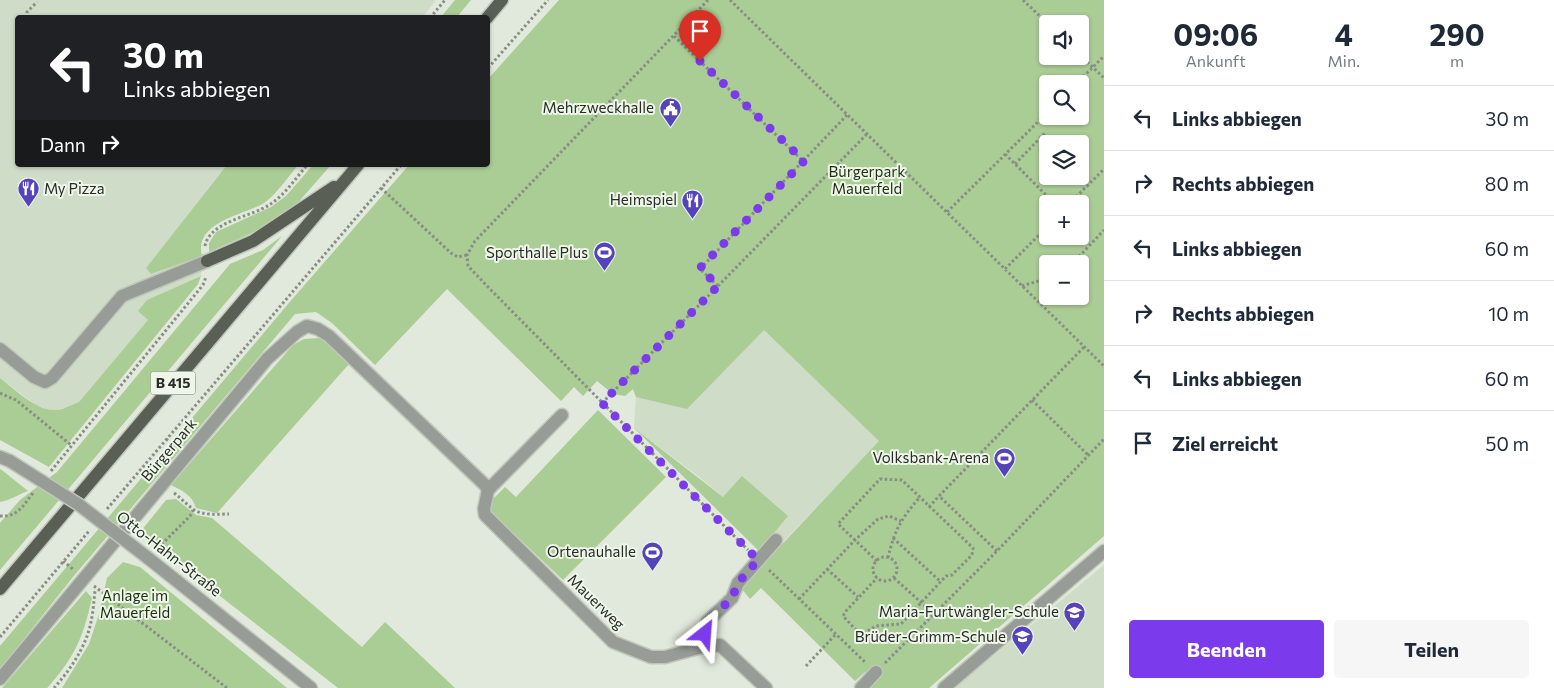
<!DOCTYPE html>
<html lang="de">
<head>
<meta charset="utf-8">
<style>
  body { margin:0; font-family:Commissioner,sans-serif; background:#f6f6f7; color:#1f2937; height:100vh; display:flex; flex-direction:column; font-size:19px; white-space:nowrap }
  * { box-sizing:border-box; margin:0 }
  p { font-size:16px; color:#747a83 }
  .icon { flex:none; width:28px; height:28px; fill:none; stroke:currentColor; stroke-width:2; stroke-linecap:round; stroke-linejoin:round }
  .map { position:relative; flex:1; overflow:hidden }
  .sheet { display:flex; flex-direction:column; background:#fff; width:450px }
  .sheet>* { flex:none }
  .guide { position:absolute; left:15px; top:15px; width:475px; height:152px; border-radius:5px; box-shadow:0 1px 4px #0004; background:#202124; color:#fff; overflow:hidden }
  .controls { position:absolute; left:1039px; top:15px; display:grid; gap:10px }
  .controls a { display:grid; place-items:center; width:50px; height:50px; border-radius:5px; background:#fff; box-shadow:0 1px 4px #0004; font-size:25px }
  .pin { position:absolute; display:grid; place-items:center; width:42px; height:42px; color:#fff; margin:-51px -21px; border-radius:50% 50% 50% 0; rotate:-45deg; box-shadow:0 0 5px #0007 }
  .pin .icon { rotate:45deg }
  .me { position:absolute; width:55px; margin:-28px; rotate:28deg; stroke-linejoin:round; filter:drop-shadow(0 0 4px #0008) }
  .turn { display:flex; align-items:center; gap:18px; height:105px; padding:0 25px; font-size:22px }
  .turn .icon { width:65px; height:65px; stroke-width:2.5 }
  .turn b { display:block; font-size:35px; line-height:42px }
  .then { display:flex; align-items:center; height:48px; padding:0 25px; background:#0003; gap:10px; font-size:19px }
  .eta { display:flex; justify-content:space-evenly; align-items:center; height:85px; text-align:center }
  .eta b { font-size:30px; font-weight:700; line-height:35px }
  .action { display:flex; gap:10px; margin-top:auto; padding:10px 25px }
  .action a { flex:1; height:58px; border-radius:5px; background:#7c3aed; color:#fff; font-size:20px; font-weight:700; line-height:58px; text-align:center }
  .action a+a { background:#f6f6f7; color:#1f2937 }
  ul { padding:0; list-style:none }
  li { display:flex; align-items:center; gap:15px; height:65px; padding:0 25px; border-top:1px solid #e0e1e3 }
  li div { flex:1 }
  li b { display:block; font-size:19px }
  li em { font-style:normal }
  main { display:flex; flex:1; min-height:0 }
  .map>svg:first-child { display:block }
  .built { fill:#cfdcc8 }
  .green { fill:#aacc95; fill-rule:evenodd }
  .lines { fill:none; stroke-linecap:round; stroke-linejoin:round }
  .minor-casing { stroke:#bfc7ba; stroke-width:15 }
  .major-casing { stroke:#bfc7ba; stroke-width:15 }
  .path { stroke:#888e84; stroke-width:3; stroke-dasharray:2.5 2.5; stroke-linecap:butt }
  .minor { stroke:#989c96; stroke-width:12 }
  .major { stroke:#595f55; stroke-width:12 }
  .minor-bridge-casing { stroke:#bfc7ba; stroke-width:15; stroke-linecap:butt }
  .minor-bridge { stroke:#989c96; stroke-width:12 }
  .route { stroke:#7c3aed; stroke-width:9; stroke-dasharray:0 16.2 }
  .labels { text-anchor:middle; stroke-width:4; stroke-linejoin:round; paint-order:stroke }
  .shield { fill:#edf6e9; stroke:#636860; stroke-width:1 }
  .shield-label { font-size:14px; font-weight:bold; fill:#282b26 }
  .poi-label { font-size:15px; fill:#282b26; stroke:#edf6e9; text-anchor:end }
  .park-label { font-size:15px; fill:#1d2f10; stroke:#edf6e9 }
  .street-label { font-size:15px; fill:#282b26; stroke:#edf6e9 }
</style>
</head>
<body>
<main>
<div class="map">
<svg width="1104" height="688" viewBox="0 0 1104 688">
  <rect width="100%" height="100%" fill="#e0e9db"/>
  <path class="built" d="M0,0H436L422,18H18V165H227L146,268L151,274L202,256L201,276L147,300L148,320L79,402L67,407L52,411L36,405L0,378Z
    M724,292L880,441L781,544L698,476L634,428L636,397L633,389Z
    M1104,565V688H954L1041,617Z"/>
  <path class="green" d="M455,0H471L457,17H441Z
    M559,0H1104V536L929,688H868L875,681L865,672L855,681L761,588L750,599L741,588L879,441L764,330L687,409L636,397L633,389L625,396L613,394L597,381L583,396L574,387L561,401L447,289L375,365L332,323L316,312L295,314L73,577L0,669V646L288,304L409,165H488V79ZM1048,24H1080V56H1048ZM1048,84H1080V116H1048ZM1048,144H1080V176H1048ZM1048,204H1080V236H1048ZM1048,264H1080V296H1048Z
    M227,165H298C290,175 274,197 264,203C244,215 193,222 202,256L151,274L146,268Z
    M313,165H331L295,206L263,228L209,252V243L216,232L271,207L286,196Z
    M282,236L0,570V523L20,500L57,472L230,264L263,250Z
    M201,276L198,284L49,467L0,440V378C13,388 36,410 53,410C61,411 71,405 79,402L148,320L138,311L147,300Z
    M320,338L335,350L349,364L217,513L196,508C192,495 183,491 171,485L293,345L304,339Z
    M598,410L666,477L563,580L491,512L490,502L505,487L516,497Z
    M634,428L723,497L742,476L788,516L759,551Z
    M0,469L3,471L28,491C19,494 9,501 0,502Z
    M176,499L196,515L212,518L362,647L385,622L455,688H338L157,547L141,531L166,500Z
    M123,562L140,567L287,688H62L89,644L99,614L107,578Z
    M86,591L92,598C83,637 76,655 49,686L47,688H2Z"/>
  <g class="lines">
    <defs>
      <path id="minor" d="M0,349L34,377L45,382L52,378L122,296L207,261
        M0,457L10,461
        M488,490L562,415
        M148,558L311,688
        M702,647L707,622L732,598L738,583L776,540
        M0,679L267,359L297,332L307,326L318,329L329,336L485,485L488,490L484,509L485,515L613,642L651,657H665L702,647L720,645L766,688
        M861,688L876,672
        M944,688L1104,551"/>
      <path id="major" d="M487,18L502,0
        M207,261L253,241L334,187
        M0,589L358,165"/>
    </defs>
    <use href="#minor" class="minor-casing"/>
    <use href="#major" class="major-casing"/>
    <path class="path" d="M708,0L475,241L467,255L468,266L489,288L748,550
      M730,0L1104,366
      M1023,0L1048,24
      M26,18L27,12L37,2
      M430,18L445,0
      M674,36L803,161
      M1080,55L1104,78
      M488,68L548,0
      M1076,84L1104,56
      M1005,154L1055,204
      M1015,164L1046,132
      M381,188L451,253L458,257L467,255
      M1069,204L1104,169
      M947,212L1048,112
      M205,246C210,221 251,217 269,205C284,196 296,178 307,165
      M1072,264L1104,230
      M1005,269L1048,226
      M718,286L867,134
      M1022,286L1048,278
      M0,393L16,400L71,445
      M1032,400L1088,455
      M602,403L718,286L700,269L847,115
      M166,439L175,446
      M51,471L203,285L206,277
      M174,493C181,498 186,504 193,509C202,516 218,514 229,514
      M929,507L939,496
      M107,509L401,165
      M0,516C18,517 23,506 33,493
      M893,538L941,582
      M158,548L190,516L193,510
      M997,551L939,496L1084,347
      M873 569a12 12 0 1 1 24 0a12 12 0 1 1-24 0Z
      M888,558C894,531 901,519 919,498
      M63,561L74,570
      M877,561L838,524L880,479L902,480L973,548L972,555L952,575L946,576L901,624L876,626L864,633L857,631L843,616L846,611L877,578
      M827,569L858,597
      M769,570L866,663
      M894,578L934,614
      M94,586L227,688
      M799,599L855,540L878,519L889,516L901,521
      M0,637L89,531
      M885,663L997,551L1104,439
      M806,666L836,634
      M54,688C70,670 86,647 91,622C93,612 94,601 95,590"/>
    <use href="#minor" class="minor"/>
    <use href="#major" class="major"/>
    <defs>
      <path id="minor-bridge" d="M10,461L78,504L148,558"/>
    </defs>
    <use href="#minor-bridge" class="minor-bridge-casing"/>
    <use href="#minor-bridge" class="minor-bridge"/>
  </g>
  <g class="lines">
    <path class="route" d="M700,61L804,161L700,268L718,286L602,403L758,560L738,583L732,598L707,622L705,634"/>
  </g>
  <defs>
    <symbol id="civic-pin" viewBox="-11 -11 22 30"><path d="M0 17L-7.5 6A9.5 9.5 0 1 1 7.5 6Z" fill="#5543bb" stroke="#edf6e9"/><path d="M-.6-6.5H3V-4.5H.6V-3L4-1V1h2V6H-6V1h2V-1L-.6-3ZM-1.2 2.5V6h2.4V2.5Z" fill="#fff"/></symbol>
    <symbol id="restaurant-pin" viewBox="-11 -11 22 30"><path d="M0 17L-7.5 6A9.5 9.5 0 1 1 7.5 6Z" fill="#5543bb" stroke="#edf6e9"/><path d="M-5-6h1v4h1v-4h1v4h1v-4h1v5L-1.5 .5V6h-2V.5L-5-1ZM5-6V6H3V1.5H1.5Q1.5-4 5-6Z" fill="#fff"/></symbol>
    <symbol id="stadium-pin" viewBox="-11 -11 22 30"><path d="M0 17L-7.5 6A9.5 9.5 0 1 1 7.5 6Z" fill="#5543bb" stroke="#edf6e9"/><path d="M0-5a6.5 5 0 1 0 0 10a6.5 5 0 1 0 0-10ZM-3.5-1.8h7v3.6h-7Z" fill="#fff"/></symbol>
    <symbol id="school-pin" viewBox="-11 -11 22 30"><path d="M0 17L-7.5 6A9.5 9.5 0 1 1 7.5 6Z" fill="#5543bb" stroke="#edf6e9"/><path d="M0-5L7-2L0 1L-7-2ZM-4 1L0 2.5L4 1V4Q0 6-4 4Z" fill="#fff"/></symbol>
  </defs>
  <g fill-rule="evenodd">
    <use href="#civic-pin" x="658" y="96" width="25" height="34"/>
    <use href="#restaurant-pin" x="16" y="176" width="25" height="34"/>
    <use href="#restaurant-pin" x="680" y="188" width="25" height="34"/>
    <use href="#stadium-pin" x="592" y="240" width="25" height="34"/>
    <use href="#stadium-pin" x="992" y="446" width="25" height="34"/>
    <use href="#stadium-pin" x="640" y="540" width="25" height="34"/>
    <use href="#school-pin" x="1062" y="600" width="25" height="34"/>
    <use href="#school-pin" x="1010" y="624" width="25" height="34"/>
  </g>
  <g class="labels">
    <rect class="shield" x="150.5" y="371.5" width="45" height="23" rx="4"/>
    <g class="shield-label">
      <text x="173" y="388">B 415</text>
    </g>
    <g class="poi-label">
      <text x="654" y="113">Mehrzweckhalle</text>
      <text x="44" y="194" text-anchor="start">My Pizza</text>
      <text x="677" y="205">Heimspiel</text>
      <text x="588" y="258">Sporthalle Plus</text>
      <text x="989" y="463">Volksbank-Arena</text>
      <text x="636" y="557">Ortenauhalle</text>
      <text x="1059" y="617">Maria-Furtwängler-Schule</text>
      <text x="1006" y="642">Brüder-Grimm-Schule</text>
    </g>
    <g class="park-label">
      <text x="867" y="177">Bürgerpark<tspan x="867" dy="17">Mauerfeld</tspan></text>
      <text x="135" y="601">Anlage im<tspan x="135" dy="17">Mauerfeld</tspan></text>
    </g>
    <g class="street-label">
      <text transform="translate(169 450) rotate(-50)" y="5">Bürgerpark</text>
      <text transform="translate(169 554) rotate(38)" y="5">Otto-Hahn-Straße</text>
      <text transform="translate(596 602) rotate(44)" y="5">Mauerweg</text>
    </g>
  </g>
</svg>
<div class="controls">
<a><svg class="icon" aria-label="sound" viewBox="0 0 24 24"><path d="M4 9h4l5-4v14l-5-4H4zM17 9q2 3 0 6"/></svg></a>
<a><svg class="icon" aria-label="search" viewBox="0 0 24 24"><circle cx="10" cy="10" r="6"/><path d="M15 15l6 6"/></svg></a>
<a><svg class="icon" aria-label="layers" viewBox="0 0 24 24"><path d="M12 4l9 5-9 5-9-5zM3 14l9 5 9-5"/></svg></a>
<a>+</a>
<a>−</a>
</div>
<div class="pin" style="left:700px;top:61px;background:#d93025"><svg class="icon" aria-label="arrive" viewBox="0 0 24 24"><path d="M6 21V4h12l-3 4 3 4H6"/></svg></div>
<svg class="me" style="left:705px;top:634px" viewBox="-20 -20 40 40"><path d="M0-17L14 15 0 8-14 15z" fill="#7c3aed" stroke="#fff" stroke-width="4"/></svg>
<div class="guide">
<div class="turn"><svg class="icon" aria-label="left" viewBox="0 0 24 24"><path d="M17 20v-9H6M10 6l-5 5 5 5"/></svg><div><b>30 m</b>Links abbiegen</div></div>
<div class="then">Dann<svg class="icon" aria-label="right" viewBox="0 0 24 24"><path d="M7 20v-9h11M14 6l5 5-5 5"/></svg></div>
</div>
</div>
<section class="sheet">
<div class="eta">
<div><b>09:06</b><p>Ankunft</p></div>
<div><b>4</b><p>Min.</p></div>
<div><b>290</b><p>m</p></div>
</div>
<ul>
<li><svg class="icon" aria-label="left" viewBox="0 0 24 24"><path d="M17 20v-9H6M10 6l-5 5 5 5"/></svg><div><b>Links abbiegen</b></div><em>30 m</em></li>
<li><svg class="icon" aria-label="right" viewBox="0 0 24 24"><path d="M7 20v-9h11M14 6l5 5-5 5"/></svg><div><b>Rechts abbiegen</b></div><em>80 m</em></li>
<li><svg class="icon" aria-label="left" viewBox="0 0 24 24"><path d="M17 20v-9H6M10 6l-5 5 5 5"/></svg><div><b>Links abbiegen</b></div><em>60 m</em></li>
<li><svg class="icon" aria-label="right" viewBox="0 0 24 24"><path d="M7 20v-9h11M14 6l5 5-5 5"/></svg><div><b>Rechts abbiegen</b></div><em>10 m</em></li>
<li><svg class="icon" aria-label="left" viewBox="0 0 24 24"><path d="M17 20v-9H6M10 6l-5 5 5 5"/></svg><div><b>Links abbiegen</b></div><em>60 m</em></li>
<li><svg class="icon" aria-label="arrive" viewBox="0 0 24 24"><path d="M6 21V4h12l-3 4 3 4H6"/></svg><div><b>Ziel erreicht</b></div><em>50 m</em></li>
</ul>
<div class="action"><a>Beenden</a><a>Teilen</a></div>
</section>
</main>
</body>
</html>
